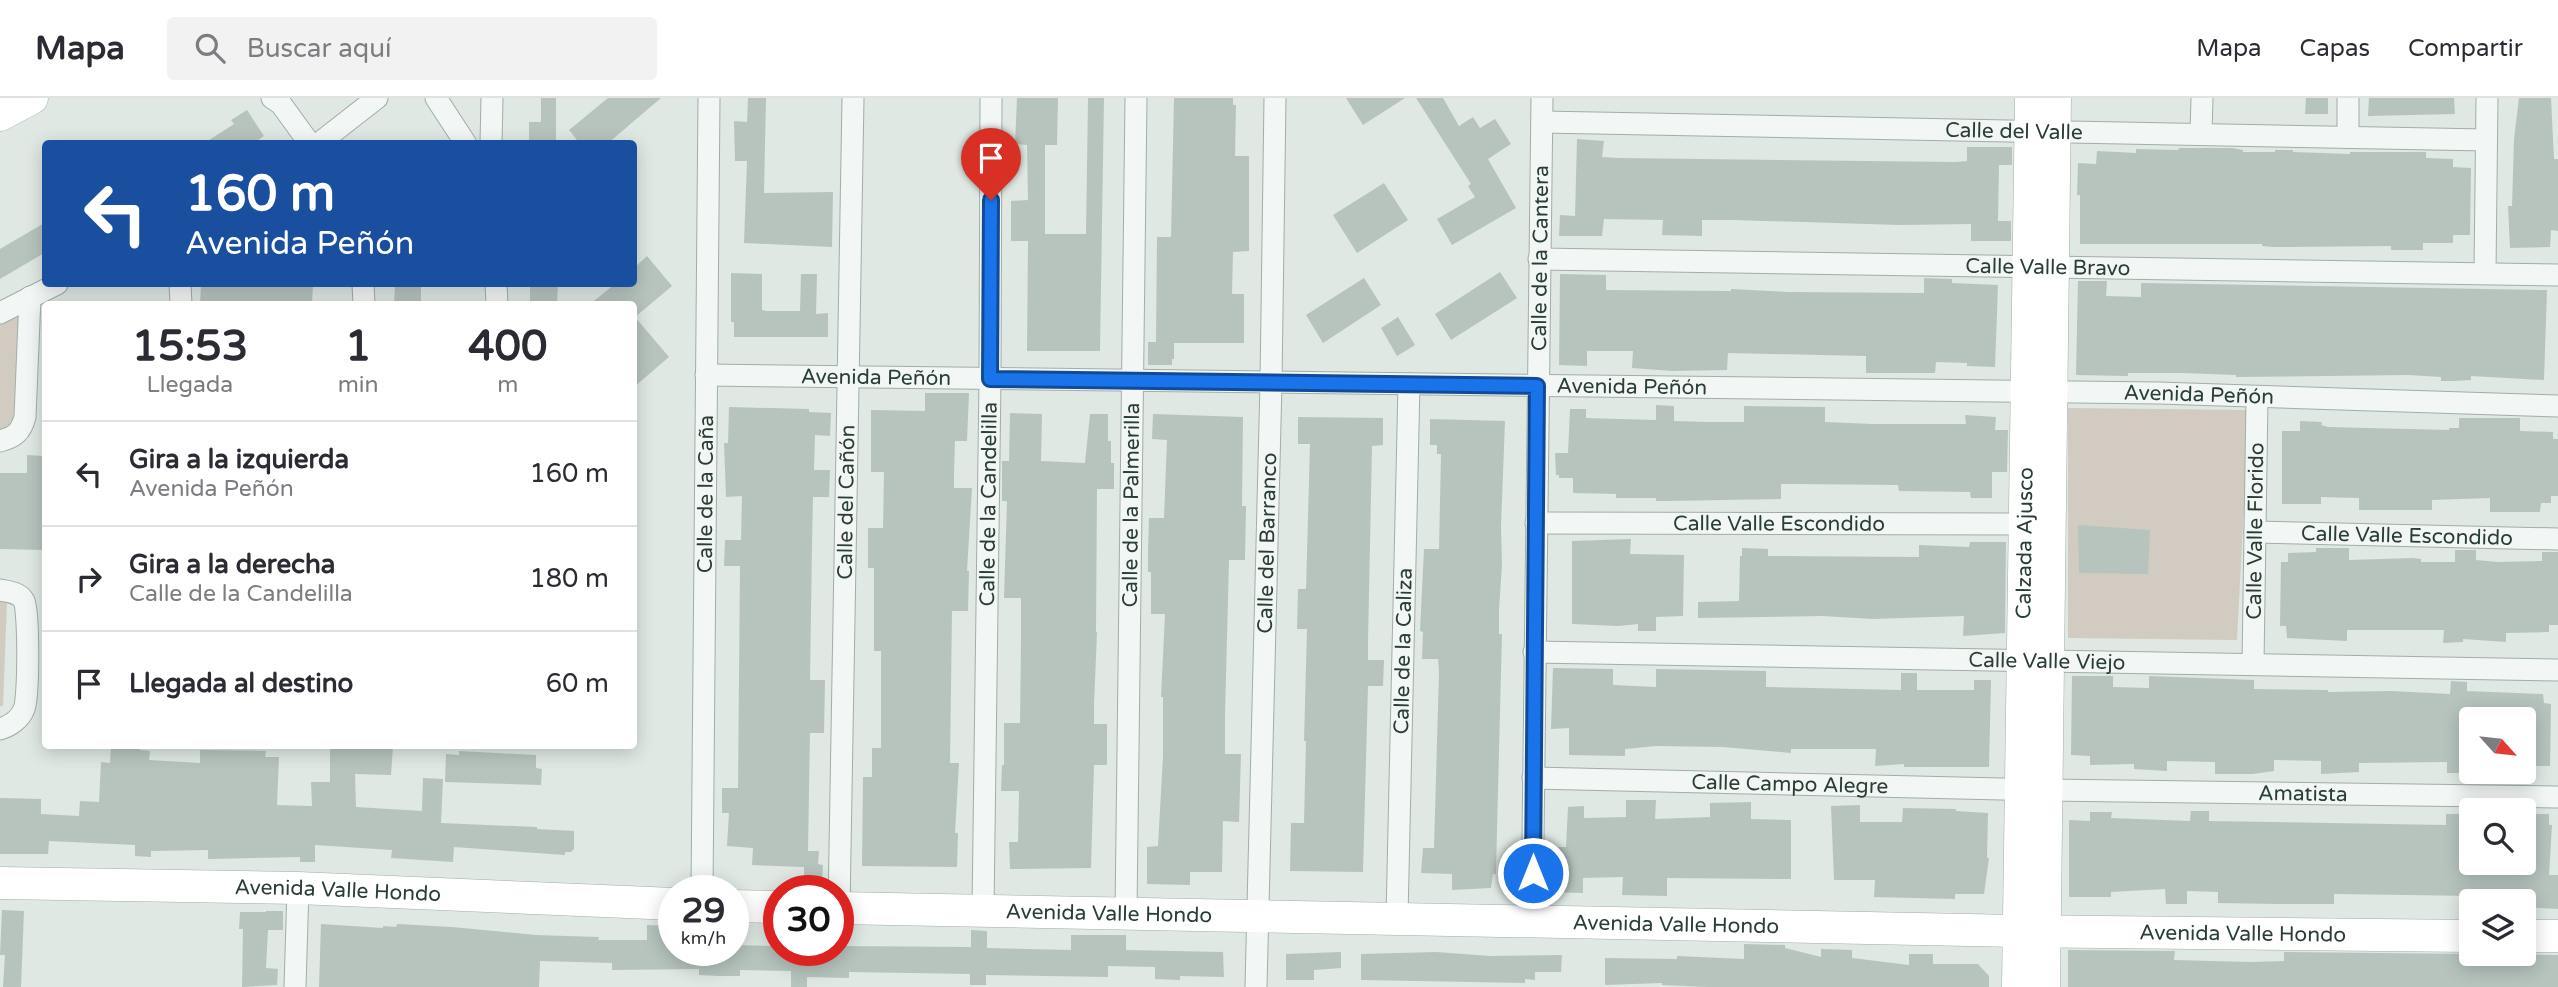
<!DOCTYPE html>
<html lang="es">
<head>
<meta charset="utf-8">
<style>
  body { margin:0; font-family:"Varela Round",sans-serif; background:#f2f2f3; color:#2b2b33; height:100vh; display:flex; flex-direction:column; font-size:26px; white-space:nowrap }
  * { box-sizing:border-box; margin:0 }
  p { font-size:23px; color:#7c7c81 }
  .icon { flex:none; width:38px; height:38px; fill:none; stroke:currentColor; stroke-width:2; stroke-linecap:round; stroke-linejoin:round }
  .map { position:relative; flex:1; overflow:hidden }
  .drawer { position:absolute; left:42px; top:203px; width:595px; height:448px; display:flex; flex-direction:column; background:#fff; border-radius:7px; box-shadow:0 4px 18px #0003 }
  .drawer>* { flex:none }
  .hud { position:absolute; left:42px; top:42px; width:595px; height:147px; border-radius:7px; box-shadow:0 4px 18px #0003; background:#1a4fa0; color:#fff; overflow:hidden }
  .needle { width:46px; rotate:117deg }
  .controls { position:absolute; left:2459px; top:609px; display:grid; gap:14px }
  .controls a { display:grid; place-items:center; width:77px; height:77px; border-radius:7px; background:#fff; box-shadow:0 4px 18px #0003; font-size:35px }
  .speed { position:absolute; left:658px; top:777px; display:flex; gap:14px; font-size:35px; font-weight:700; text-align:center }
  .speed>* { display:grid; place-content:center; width:91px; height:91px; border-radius:50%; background:#fff; box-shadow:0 4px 18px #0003; line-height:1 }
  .speed small { font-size:18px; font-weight:400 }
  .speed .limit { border:10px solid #d22; background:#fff; color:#111 }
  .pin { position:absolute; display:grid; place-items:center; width:60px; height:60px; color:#fff; margin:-72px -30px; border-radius:50% 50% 50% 0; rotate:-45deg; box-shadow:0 0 7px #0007 }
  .pin .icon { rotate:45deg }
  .me { position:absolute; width:77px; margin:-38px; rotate:0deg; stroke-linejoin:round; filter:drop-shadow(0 0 5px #0008) }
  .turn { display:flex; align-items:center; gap:24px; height:147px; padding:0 28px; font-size:32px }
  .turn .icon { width:91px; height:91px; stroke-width:2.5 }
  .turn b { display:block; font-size:49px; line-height:60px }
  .eta { display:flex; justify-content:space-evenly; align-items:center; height:119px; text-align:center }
  .eta b { font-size:42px; font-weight:800; line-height:49px }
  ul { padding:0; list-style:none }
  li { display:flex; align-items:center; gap:21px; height:105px; padding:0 28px; border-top:2px solid #e1e1e2 }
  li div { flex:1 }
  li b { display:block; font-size:26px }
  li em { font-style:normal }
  header { display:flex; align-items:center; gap:42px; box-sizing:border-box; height:98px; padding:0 35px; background:#fff; border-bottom:2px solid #e1e1e2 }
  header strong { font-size:33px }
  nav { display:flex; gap:38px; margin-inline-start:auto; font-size:24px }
  .search { width:490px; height:63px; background:#f2f2f3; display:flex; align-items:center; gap:18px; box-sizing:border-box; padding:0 24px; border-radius:7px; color:#7c7c81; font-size:26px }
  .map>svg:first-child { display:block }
  .green { fill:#d1cbc1 }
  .building { fill:#b7c4be }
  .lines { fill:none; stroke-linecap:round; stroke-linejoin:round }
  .street-casing { stroke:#a1aea8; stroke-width:23 }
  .secondary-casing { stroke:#a1aea8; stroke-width:33 }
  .street { stroke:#f2f6f4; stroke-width:21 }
  .secondary { stroke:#fff; stroke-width:32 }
  .route-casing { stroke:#114b97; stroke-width:18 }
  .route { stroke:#1a73e8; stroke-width:12 }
  .labels { text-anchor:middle; stroke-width:5; stroke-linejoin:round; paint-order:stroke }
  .street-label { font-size:21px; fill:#293e34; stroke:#eef5f2 }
</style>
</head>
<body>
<header>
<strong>Mapa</strong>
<div class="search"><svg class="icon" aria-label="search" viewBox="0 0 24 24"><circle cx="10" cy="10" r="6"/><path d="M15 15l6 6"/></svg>Buscar aquí</div>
<nav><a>Mapa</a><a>Capas</a><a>Compartir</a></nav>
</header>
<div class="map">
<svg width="2558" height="889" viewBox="0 0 2558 889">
  <rect width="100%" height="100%" fill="#dfe8e3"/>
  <path class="green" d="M27,205L21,327L0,338V219Z
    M2068,310L2249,312L2237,542L2068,540Z
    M0,504H7L3,608H0Z"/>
  <path class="building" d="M541,0H556V46L529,44V24H541Z
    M608,0H661L607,46H580L569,32Z
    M748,0H766L764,95L833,94L832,149L744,145L747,63H735L734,23L747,24Z
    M1017,0H1058L1057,47H1045V136H1086L1088,0H1104L1100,253H1027L1028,143H1011V103L1028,102L1027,47L1015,46Z
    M1174,0H1233V7H1236L1235,58H1249V153L1233,154L1232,196H1244V245H1174V261H1172V267H1148V244H1156L1157,139H1171Z
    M1346,0H1405L1363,27Z
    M1416,0H1443L1459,28L1473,19L1480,30L1495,21L1511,46L1488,61L1516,110L1452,147L1437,121L1475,99L1468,88L1471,86Z
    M2306,0H2328V16H2305Z
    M2369,0H2454L2455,16L2368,18Z
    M2519,0H2551L2554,61H2558V133L2551,132L2550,149L2510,150L2508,108H2512L2514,41Z
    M247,12L264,38L252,46H203L234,26L231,22Z
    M1577,41L1604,43L1602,59L1619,60L1956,64L1967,63V49H2012V67H1999L1998,123H2011V143H1971V126L1900,127L1733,122H1702V138L1662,137L1663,122L1604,121L1602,138H1559L1560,117L1575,118Z
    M2179,50H2232L2243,52V54H2275V52H2293V54L2350,56V54H2426V60L2453,61V69L2471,70L2470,137H2453V145H2423V152H2391V148L2274,149L2262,148V146H2080V97H2077L2078,65L2096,66L2097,53L2136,55V51L2178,52Z
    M1384,85L1408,122L1357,155L1333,117Z
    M46,124V154L0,181V151Z
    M647,158L672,188L635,219L669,259L634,289V206H590L615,186H634V170Z
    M1500,174L1517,200L1451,242L1435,216Z
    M731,175L762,176V212L767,213H800L801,176H817L816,216L828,215V239H734V224H731Z
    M1560,176L1606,177V192L1731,193V191L1789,194L1924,195V180L1952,181V185L1998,187L1995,269L1967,268V265L1936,264L1935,275H1866V258L1728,255L1727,272L1672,273L1632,270L1633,253H1587V268L1559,267Z
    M1364,180L1381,207L1323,245L1306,217Z
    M2078,183H2107L2106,198L2141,199V185L2547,192L2544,282L2471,278V282L2453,283H2441V279L2408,277L2236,279V277L2182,275H2128V278L2076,277Z
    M201,186H313L312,206H200Z
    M395,186H421V206H394Z
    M530,186H558L557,206H530Z
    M1398,219L1415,247L1397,258L1381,230Z
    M925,295H969L967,343H955L954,376V390H972L967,473H969L968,513H952L950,665H959L955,735H958L957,769L862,768L863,679H872V650H881V553H874V470H868V430H883L884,374H871V312L925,313Z
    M1656,307L1674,308V323L1708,324H1744V308L1825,309V324L1873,326H1966L1965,317L1996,319L1995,332H2008L2007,374H1992V400H1971L1970,394L1899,393L1898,387L1796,386H1781V401L1667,403H1656V400H1616V396L1573,395V380H1559V377H1556L1555,355H1568L1570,311H1586V320L1656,322Z
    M729,309L809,311V314L831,315L830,338L815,337L814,372H830L829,399H813L812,447L810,582H825L824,635H810L808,753H819L818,766L823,767L822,785H804V769L752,767L753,750L727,748L729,715H722V690H738L740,468H724L725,442H741L742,398L726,399L724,345H728Z
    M1010,315L1042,316L1041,363L1085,365L1090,316H1108V343H1111V365H1114V391H1097L1096,534H1097L1094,607V626H1107V667H1094L1091,770L1010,771L1009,744H1018L1019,693H1001L1002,667H1004V625H1020L1021,543V500H1004L1007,403H1002V363H1009Z
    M1153,316L1243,319L1242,408H1246L1245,462H1229L1225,617V656H1241L1239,724L1223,723L1222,774H1190V787L1147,786V749L1158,748L1163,658V599H1161L1165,516H1151V474H1148V453L1149,420H1164L1167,342L1152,341Z
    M1298,319L1383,320V347L1372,348L1368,544V562H1384L1383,588H1368L1363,774L1290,773L1291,725H1304L1306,643H1304L1307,531H1297L1298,491H1306L1310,346H1298Z
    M2459,320H2520V333L2553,334V341H2558V398H2551V405H2541L2540,414H2490V400L2432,402V412H2359V400L2321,399V406H2282V333H2300V323L2322,324L2321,327L2328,329L2449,332V330H2459Z
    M1430,321L1505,323L1501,429L1502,467L1499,512V536H1502L1497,732L1496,776H1493L1491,790L1452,792V776L1421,775L1423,750H1434L1439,574L1438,561H1422L1423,534L1420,533L1424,451H1439L1441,356H1437V347H1430Z
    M27,357L43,358V374L46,377V452L0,451V375H27Z
    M2078,427L2150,432L2148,476L2079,475Z
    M1631,441L1630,456L1684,457L1683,518L1656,519V533H1638V526L1618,528L1572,526V443Z
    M1970,444H2006L2005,535L1963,538L1964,518L1873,521L1822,518L1698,520V504L1739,503L1740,458H1742V450L1768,451V458L1919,459V447L1969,449Z
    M2316,450H2349V462L2413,460L2421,461V464H2455V452H2476V462L2498,464L2542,463V454H2558V527H2549V534L2506,535V544L2463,541V544L2443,545L2444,532H2347V543L2287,540L2286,528H2280L2281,464H2288V455L2316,454Z
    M1553,570L1613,571V587L1656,589V571L1766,573V589L1901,592V575H1917V592H1974V582H1991L1989,669H1904V666L1875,668L1876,651H1791V655L1723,649L1656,648L1625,651V658L1569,657V630L1551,631Z
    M2072,578H2113V589L2149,590V578L2254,582V591L2328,592V594L2392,593L2450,596L2451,583L2467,584V593L2543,596L2544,605L2551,606L2550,668H2524V621H2471V674L2465,675H2447V664L2359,665V674L2321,676V663L2274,662V673L2253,676H2215V664L2167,663V673L2134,671V666L2090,667V658L2071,657Z
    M111,648H140V652L150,653L149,662L200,665V652L266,653L265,659H279L277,707L312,708L311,684H330V648H393L391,677L355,676L356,709L422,713L423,680L443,681L441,725L537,729V731L574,733V751L571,754H565V757L454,749L453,764L391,760L392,752L315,747V764H300V759L208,761V752L151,753V759L135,758V747L49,743L48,756H0V700L41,701V716L79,718L80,703L99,704L101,664L110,665Z
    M459,653L536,657V670L542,671L541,687L445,684L446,656L459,657Z
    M1626,702H1656L1655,721L1710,719V705L1751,704V721L1791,722V781L1667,780V798L1622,797L1623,779L1583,780V795L1548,794L1553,749H1566L1568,709L1584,708V720L1626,719Z
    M1860,707V724H1902L1903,710L1956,711V713L1988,715L1987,760H1989L1984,796H1955V801L1874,799L1875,782H1834L1831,708Z
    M2191,713H2209V723L2446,727V716H2471V767L2511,769L2510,765H2524V716H2549V727H2552L2549,777H2558V811L2524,809V803H2517V799L2476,798L2334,796V806H2276L2218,805V794L2187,793V806H2166L2165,791L2111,794V799H2069V722L2090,723V714H2112L2111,720L2190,723Z
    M2,812L24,813L21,889H3L5,857H0Z
    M266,813H283V832H268L266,870L278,871L277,887L242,889L243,831H239L240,814H266Z
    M321,826L383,830V828L396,829L397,826L452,829L536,837L599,839L598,842H647V827L673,828V852H733V847L779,848V852H839L843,851V848L971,849V832L987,833V850L1071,852V837H1126V852L1223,854L1224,879L1180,878V882L1155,881V869L1108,868V879L986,877V887H970V876L849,874V880L807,879V889H791V873L740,872V878H718L699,877V871L612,872V865L540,863L539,889H319Z
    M1744,846L1785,847V850L1821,859V851L1852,852V860L1909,867V856H1933V866H1978L1989,878V889H1707L1662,887V885L1605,887V860L1677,861V858L1744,861Z
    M2068,852L2175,853L2174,862L2250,864L2284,863V854L2558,857V889H2068Z
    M1341,854V870L1314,872V882H1286V856Z
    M1436,854L1490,858L1562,857L1561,874H1535V882L1525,881V885L1361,882V856Z"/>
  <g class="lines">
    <defs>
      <g id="street">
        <path d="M272,0L281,6L310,46"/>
        <path d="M436,0L466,46"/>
        <path id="s1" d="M1542,24L2486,42"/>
        <path d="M2201,36L2202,0"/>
        <path d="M2348,39V0"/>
        <path d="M318,46L377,0"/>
        <path d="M491,46L492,0"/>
        <path id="s2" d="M1539,161L2558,177"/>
        <path d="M2485,175L2487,0"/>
        <path d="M180,186L181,206"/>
        <path d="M363,186L364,206"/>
        <path d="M496,186L497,206"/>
        <path d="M0,215L57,186"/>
        <path id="s3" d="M706,277L2159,295L2558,308"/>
        <path d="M0,343C15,339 21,334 25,319L30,199"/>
        <path id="s4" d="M1536,425L2024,426"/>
        <path id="s5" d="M2255,434L2558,441"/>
        <path d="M0,492C9,494 19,494 24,503C29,513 29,600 24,611C20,621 10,628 0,631"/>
        <path id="s6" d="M1534,554L2558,572"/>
        <path id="s7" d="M2253,566L2257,300"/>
        <path id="s8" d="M1533,680L2048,692L2558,699"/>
        <path id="s9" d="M702,793L709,0"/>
        <path id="s10" d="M839,810L853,0"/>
        <path id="s11" d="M983,812L990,281L991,0"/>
        <path id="s12" d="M1126,815L1136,0"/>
        <path id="s13" d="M1397,819L1409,286"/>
        <path id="s14" d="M1532,823L1542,0"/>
        <path d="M295,889L298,790"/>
        <path id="s15" d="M1256,889L1271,285L1275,0"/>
      </g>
      <g id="secondary">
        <path d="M0,17L32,0"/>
        <path id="s16" d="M0,785L298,790L674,806"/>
        <path d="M733,808L779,809"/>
        <path id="s17" d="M838,810L2019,833L2471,838"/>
        <path d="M2524,838H2558"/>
        <path id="s18" d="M2018,889L2031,0"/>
        <path d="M2044,889L2055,0"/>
      </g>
    </defs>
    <use href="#street" class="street-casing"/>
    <use href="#secondary" class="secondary-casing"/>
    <use href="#street" class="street"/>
    <use href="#secondary" class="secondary"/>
  </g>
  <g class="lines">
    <defs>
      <path id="route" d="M991,102L990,281L1537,288L1533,775"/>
    </defs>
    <use href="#route" class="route-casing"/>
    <use href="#route" class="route"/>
  </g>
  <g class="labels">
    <g class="street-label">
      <text dy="7" stroke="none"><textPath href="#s1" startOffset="472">Calle del Valle</textPath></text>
      <text dy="7" stroke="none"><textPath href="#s14" startOffset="663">Calle de la Cantera</textPath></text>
      <text dy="7" stroke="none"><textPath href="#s2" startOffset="509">Calle Valle Bravo</textPath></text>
      <text dy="7" stroke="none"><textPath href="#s3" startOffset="170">Avenida Peñón</textPath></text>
      <text dy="7" stroke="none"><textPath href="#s3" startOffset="926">Avenida Peñón</textPath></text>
      <text dy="7" stroke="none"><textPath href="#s3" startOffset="1493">Avenida Peñón</textPath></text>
      <text dy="7" stroke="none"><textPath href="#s9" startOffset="397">Calle de la Caña</textPath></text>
      <text dy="7" stroke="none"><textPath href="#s10" startOffset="406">Calle del Cañón</textPath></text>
      <text dy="7" stroke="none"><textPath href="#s11" startOffset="406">Calle de la Candelilla</textPath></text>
      <text dy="7" stroke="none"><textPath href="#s12" startOffset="408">Calle de la Palmerilla</textPath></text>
      <text dy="7" stroke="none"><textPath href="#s4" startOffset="243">Calle Valle Escondido</textPath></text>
      <text dy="7" stroke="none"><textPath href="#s7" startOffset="133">Calle Valle Florido</textPath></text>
      <text dy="7" stroke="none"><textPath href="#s5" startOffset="152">Calle Valle Escondido</textPath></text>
      <text dy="7" stroke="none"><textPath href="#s18" startOffset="444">Calzada Ajusco</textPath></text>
      <text dy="7" stroke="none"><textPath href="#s15" startOffset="444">Calle del Barranco</textPath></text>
      <text dy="7" stroke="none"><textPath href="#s13" startOffset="266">Calle de la Caliza</textPath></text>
      <text dy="7" stroke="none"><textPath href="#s6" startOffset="513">Calle Valle Viejo</textPath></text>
      <text dy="7" stroke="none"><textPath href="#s8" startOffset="257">Calle Campo Alegre</textPath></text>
      <text dy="7" stroke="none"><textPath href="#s8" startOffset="770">Amatista</textPath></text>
      <text dy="7" stroke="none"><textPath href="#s16" startOffset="338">Avenida Valle Hondo</textPath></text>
      <text dy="7" stroke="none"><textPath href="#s17" startOffset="271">Avenida Valle Hondo</textPath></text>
      <text dy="7" stroke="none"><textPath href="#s17" startOffset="838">Avenida Valle Hondo</textPath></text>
      <text dy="7" stroke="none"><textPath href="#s17" startOffset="1405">Avenida Valle Hondo</textPath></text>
    </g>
  </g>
</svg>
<div class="controls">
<a><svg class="needle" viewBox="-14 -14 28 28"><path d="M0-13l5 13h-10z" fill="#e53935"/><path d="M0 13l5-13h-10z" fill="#7c7c81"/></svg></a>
<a><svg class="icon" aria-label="search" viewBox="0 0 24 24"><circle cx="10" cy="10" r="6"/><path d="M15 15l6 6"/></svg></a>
<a><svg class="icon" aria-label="layers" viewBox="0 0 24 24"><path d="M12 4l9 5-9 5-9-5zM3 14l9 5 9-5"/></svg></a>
</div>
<div class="speed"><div>29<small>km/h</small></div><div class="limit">30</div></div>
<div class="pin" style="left:991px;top:102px;background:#d93025"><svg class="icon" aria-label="arrive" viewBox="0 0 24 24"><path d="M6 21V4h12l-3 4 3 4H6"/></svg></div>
<svg class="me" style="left:1533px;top:775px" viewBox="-20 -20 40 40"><circle r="17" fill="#1a73e8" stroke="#fff" stroke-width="3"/><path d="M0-11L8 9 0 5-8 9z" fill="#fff"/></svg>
<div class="hud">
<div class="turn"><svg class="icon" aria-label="left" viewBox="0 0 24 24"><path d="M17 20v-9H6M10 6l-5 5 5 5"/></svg><div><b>160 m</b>Avenida Peñón</div></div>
</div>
<section class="drawer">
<div class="eta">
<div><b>15:53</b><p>Llegada</p></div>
<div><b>1</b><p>min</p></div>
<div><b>400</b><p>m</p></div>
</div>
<ul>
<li><svg class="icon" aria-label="left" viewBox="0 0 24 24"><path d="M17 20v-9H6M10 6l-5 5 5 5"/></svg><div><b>Gira a la izquierda</b><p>Avenida Peñón</p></div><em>160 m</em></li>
<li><svg class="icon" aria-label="right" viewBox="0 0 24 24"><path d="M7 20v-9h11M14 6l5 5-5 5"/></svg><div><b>Gira a la derecha</b><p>Calle de la Candelilla</p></div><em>180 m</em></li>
<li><svg class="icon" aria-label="arrive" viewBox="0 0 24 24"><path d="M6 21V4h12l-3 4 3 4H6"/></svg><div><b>Llegada al destino</b></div><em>60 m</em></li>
</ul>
</section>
</div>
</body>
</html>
